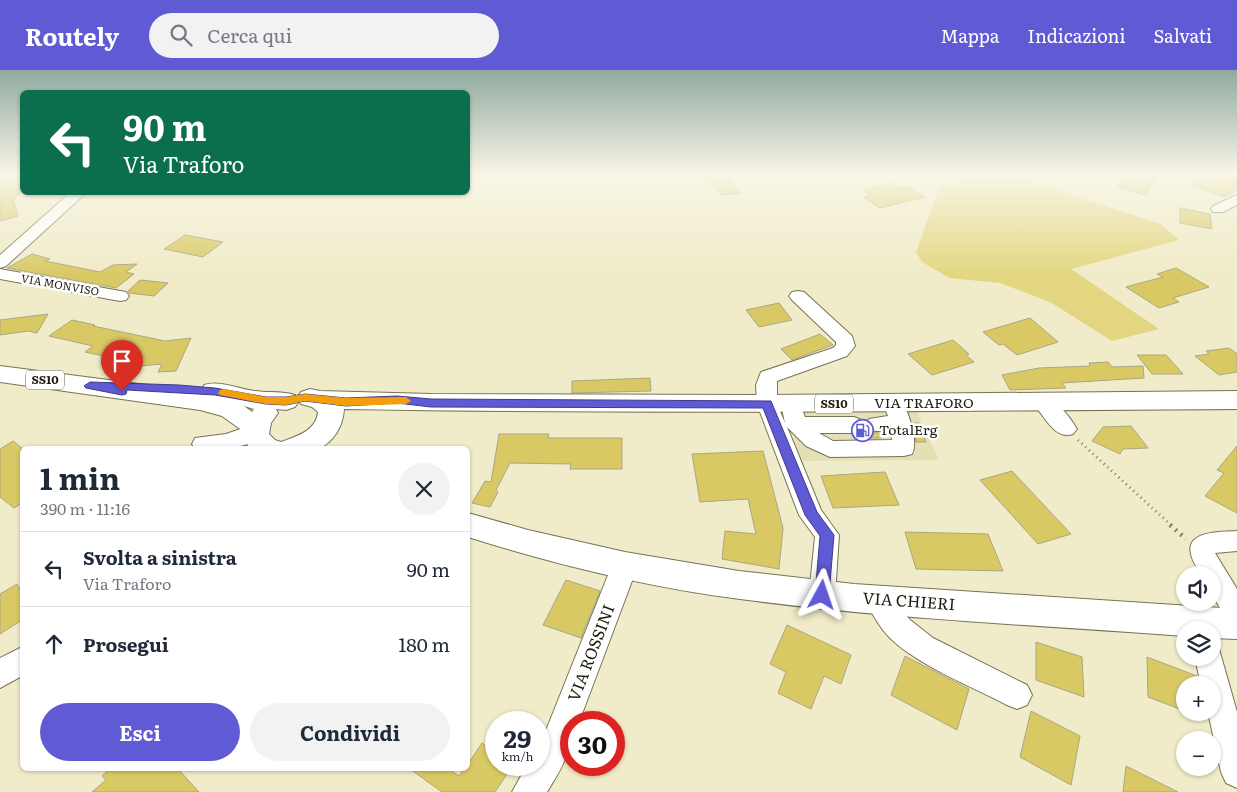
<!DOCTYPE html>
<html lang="it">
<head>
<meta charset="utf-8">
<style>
  body { margin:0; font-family:Literata,serif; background:#f2f2f3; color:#1f2937; height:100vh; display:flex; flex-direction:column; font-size:19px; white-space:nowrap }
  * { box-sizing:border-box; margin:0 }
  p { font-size:16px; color:#747a83 }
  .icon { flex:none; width:28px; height:28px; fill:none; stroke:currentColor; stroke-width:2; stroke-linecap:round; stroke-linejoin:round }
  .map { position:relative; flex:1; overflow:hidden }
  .sheet { position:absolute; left:20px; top:376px; width:450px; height:325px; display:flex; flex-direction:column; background:#fff; border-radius:8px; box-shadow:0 1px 4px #0004 }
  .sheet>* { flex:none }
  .guide { position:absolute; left:20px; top:20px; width:450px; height:105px; border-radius:8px; box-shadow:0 1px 4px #0004; background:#0b6e4f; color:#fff; overflow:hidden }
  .fabs { position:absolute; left:1176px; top:496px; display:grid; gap:10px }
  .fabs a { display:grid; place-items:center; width:45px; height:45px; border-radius:50%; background:#fff; box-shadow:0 1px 4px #0004; font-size:25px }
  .speed { position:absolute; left:485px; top:641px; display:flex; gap:10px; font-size:25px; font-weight:700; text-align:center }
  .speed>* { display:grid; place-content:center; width:65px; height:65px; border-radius:50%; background:#fff; box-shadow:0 1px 4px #0004; line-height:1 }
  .speed small { font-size:12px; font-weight:400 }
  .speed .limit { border:8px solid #d22; background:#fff; color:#111 }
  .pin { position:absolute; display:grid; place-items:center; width:42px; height:42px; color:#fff; margin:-51px -21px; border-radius:50% 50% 50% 0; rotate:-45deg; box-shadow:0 0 5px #0007 }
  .pin .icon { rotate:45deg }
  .me { position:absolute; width:55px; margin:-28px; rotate:5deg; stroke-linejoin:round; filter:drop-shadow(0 0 4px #0008) }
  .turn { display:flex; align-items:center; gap:18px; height:105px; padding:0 20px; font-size:22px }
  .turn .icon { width:65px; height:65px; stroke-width:2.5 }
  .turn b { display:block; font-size:35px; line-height:42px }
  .round { display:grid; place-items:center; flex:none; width:52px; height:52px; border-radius:26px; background:#f2f2f3 }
  .headline { display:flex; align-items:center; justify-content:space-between; height:85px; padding:0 20px }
  h1 { font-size:30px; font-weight:700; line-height:38px }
  .action { display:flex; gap:10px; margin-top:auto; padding:10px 20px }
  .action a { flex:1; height:58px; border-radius:30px; background:#605bd4; color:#fff; font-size:20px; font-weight:700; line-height:58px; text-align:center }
  .action a+a { background:#f2f2f3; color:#1f2937 }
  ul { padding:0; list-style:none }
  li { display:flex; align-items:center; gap:15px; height:75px; padding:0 20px; border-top:1px solid #e0e1e3 }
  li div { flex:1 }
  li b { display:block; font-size:19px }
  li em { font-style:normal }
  header { display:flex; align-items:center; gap:30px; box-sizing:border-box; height:70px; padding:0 25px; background:#605bd4; color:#fff }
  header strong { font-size:24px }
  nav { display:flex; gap:28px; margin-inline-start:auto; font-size:18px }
  .search { width:350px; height:45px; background:#f2f2f3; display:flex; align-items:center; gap:12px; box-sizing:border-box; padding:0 18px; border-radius:28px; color:#747a83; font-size:19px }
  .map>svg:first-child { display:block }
  .built { fill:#e5dfb6 }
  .green { fill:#e3d681 }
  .building { fill:#d9c964; stroke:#aba685 }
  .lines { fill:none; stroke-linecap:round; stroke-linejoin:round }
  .minor-casing { stroke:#787354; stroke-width:2 }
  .major-casing { stroke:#787354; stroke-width:2 }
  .path-far1 { stroke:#827f68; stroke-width:3; stroke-dasharray:1 4; stroke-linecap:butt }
  .path { stroke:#827f68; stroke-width:4.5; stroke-dasharray:2 5; stroke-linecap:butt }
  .minor { fill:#fff; fill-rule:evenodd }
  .major { fill:#fff; fill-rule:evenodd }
  .route { fill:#605bd4; stroke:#3e3b8a }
  .slow { fill:#f59e0b }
  .labels { text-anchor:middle; stroke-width:5; stroke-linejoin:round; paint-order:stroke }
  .far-street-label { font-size:11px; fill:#1e1c10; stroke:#fff }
  .shield { fill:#fff; stroke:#626058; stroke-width:1 }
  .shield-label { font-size:12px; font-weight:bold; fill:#1e1c10 }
  .street-label { font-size:14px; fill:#1e1c10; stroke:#fff }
  .poi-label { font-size:14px; fill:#1e1c10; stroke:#fff; text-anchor:start }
  .near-street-label { font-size:16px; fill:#1e1c10; stroke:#fff }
</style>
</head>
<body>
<header>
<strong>Routely</strong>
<div class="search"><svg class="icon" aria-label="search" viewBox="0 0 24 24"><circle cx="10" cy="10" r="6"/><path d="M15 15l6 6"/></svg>Cerca qui</div>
<nav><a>Mappa</a><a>Indicazioni</a><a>Salvati</a></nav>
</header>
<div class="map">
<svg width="1237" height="722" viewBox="0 0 1237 722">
  <rect width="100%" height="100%" fill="#f0ebc8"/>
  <path class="built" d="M917,342L939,390L800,391L788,343Z"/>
  <path class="green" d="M1011,105L1161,154L1179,170L1071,199L1159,259L1112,271L1050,232L1000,213L950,208L922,192L916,182L940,116Z"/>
  <path class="building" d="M0,104H6L9,115L20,104H22V122L13,129L18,146L0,151Z
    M704,104H724L741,123L722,125Z
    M1126,104H1160L1145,125L1116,116Z
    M1210,104H1237V120L1224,127L1190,115Z
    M891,113L898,118L907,116L925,127L880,138L863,127L871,125L863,120Z
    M1180,138L1210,144L1212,159L1180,153Z
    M185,165L223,172L203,187L164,179Z
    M32,184L50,189L45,191L100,202L113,195L137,194L126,202L134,204L116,218L7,198Z
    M1176,198L1209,217L1173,228L1179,232L1159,238L1126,217L1163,207L1157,204Z
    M140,210L168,213L154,226L129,223L128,221Z
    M779,233L792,250L759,257L746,240Z
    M48,244L37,263L28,261L0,265V250Z
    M1030,248L1058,272L1017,285L1003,274L999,275L983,262Z
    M72,250L95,255L93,256L165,271L191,268L176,301L158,302L162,294L130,297L133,292L85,282L93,276L49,266Z
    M820,264L833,275L792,290L781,279Z
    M953,270L969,284L966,285L974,292L932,305L908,284Z
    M1229,278L1237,284V302L1219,305L1195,286L1209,284L1206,281Z
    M1137,285H1166L1183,304H1152Z
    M1108,292L1112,297L1143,296L1144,308L1062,313L1066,318L1010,320L1002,305L1039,298L1090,296L1089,293Z
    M650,308L651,321L572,323V311Z
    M913,353H919L926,372H916Z
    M1131,356L1148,378L1123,379L1120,384L1092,371L1103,357Z
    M865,358L868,361L879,363L881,368H858L857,364Z
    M499,364H549L548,368H622V399H570L571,394L510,393L496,420L498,422L490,437L472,433L485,411L491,412Z
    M13,371L22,378V433L14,438L0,427V379Z
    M1237,376V443L1205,426L1224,403L1217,400Z
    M763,381L783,458L779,499L722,489L725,461L756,464L748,429L700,432L692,384Z
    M1012,401L1071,464L1038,474L980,410Z
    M885,402L899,435L833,438L821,406Z
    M905,462L988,464L1003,501L916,499Z
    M566,510L600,521L581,568L543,555Z
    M17,514L22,523V550L0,564V524Z
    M787,555L851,585L841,614L824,606L811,639L778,623L786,602L770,594Z
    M1036,572L1082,587L1084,627L1036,610Z
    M905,586L969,619L957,660L891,625Z
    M1147,587L1197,606L1199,615H1185V641L1148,627Z
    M1031,641L1080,666L1071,715L1020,687Z
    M482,673L496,682V695H513L495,722H442L410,699H449L459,706L464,699H468V694Z
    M1126,696L1178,722H1123Z
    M109,699H178L199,722H92L106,710L102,706Z"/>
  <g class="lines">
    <defs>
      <path id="minor" d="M71,122H87L6,196L0,198V185Z
        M1237,125V135L1223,142H1213L1211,139L1213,136Z
        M0,199L120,221L126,222L129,226L126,230L120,231L0,209Z
        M798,221L804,222L852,266L855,276L847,286L777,311V334L785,353L781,334L784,329L791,327L798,329L805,347H854L861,350L865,355L861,360L854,363H819L833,371L892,370L891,361H876L869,359L865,354L869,349L888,346L883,333L886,328L893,326L900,328C908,340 919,371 912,384L904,386L830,387L806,376L787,357L821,440L839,465L835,525L831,533L822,537L813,533L809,525L815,467L799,445L757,334L756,315L761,302L833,278L836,275V272L792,230L789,226L792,222Z
        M1043,325C1056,329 1070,347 1077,359L1073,364C1056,370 1046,349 1036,337L1033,332L1036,327Z
        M255,354L263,357L266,362C255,380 214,379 195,379L192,374L195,368L226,364Z
        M1237,461V481L1215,483L1237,519V555L1228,552L1212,524V505H1202C1198,499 1192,491 1191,484C1185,460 1223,462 1237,461Z
        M625,484L634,487L638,495L579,652H571C571,684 563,696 547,722H512L527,695H539V678L612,495L616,487Z
        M878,517L887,521L909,549L933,568L1027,615L1032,625L1027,635L1017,639L1007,635C971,616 919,596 890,568C880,558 871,542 865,529L869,521Z
        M1212,576L1219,579L1237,642V718L1226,713L1221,702L1208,642H1212V615H1201L1195,588H1212Z
        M22,577V606L0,618V588Z"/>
      <path id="major" d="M0,296L202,322L204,315C221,310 238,319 255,321C269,323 282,321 295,325L299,331L295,337L286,340L276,339L278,343L271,353L269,364L275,370L281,372C297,366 316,361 318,342L312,337L301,334L297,328L301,322L310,319L320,321L431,324L767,325L1237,321V339C939,341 641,344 344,339C343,356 334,372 318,379H250L244,369L243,361L222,346L200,340L0,312ZM244,336L254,339L252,342Z
        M468,443L528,460L625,482L739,501L854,514L1237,539V569L1212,568V560H1185V566C1037,555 888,549 740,529C648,517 557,495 468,467Z"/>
    </defs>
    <use href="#minor" class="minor-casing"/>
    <use href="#major" class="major-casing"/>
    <path class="path-far1" d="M1078,370L1172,456"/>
    <path class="path" d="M1170,455L1186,469"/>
    <use href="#minor" class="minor"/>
    <use href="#major" class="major"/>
  </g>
  <linearGradient id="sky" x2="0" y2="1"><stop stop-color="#90aaa0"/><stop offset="0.51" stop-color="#f8f6e6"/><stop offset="1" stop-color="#f8f6e6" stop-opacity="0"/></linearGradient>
  <rect width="1237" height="205" fill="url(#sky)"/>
  <path class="route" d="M90,312L179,315L215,318L266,327H286L305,324L346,328L397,326L431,329L771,331L817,442L834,465L829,525L827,529L822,531L817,529L815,525L820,466L805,445L763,338L431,337L397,333L346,336L305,331L286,335L266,334L215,325L127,320L126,324L122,325L86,318L84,316Z"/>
  <path class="slow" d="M224,319L266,327H286L305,324L346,328L406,327L411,331L406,334L346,336L305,331L286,335L266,334L220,325L218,323L220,320Z"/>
  <defs>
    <symbol id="fuel-ring" viewBox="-11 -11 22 22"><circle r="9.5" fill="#fff" stroke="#605bd4" stroke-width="1.5"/><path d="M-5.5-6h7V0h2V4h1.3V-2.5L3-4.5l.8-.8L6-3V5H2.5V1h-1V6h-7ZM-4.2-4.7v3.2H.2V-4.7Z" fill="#605bd4"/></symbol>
  </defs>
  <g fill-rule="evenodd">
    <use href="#fuel-ring" x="850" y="348" width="25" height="25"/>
  </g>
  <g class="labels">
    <g class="far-street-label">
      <text transform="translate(60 215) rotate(10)" y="4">VIA MONVISO</text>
    </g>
    <g class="shield">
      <rect x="26" y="300.5" width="38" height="19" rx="4"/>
      <rect x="815" y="324.5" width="38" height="19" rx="4"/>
    </g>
    <g class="shield-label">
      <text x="45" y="314">SS10</text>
      <text x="834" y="338">SS10</text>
    </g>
    <g class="street-label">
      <text x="924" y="338">VIA TRAFORO</text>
    </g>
    <g class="poi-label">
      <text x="879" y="365">TotalErg</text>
    </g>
    <g class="near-street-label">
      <text transform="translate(909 531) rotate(4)" y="6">VIA CHIERI</text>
      <text transform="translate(591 583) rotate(-69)" y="6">VIA ROSSINI</text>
    </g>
  </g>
</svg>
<div class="fabs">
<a><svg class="icon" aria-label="sound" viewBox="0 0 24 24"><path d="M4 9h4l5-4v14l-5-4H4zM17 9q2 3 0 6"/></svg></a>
<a><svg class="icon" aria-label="layers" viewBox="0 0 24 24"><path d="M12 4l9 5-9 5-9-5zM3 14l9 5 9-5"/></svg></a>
<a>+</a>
<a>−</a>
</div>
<div class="speed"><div>29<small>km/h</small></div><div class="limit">30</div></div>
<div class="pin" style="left:122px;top:321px;background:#d93025"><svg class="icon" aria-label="arrive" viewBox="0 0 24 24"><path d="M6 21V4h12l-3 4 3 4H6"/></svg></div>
<svg class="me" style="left:822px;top:525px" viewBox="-20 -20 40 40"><path d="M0-17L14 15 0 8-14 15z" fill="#605bd4" stroke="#fff" stroke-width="4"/></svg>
<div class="guide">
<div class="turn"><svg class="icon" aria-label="left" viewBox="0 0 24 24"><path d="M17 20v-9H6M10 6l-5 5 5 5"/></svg><div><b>90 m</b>Via Traforo</div></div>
</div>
<section class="sheet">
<div class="headline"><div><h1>1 min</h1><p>390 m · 11:16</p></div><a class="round"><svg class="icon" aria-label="close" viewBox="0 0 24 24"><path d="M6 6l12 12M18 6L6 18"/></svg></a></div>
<ul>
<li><svg class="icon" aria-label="left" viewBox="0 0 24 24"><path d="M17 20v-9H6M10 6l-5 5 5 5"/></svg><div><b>Svolta a sinistra</b><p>Via Traforo</p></div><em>90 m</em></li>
<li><svg class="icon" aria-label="ahead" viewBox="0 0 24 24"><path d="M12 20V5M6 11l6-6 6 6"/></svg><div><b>Prosegui</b></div><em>180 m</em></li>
</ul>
<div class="action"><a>Esci</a><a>Condividi</a></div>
</section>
</div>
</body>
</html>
